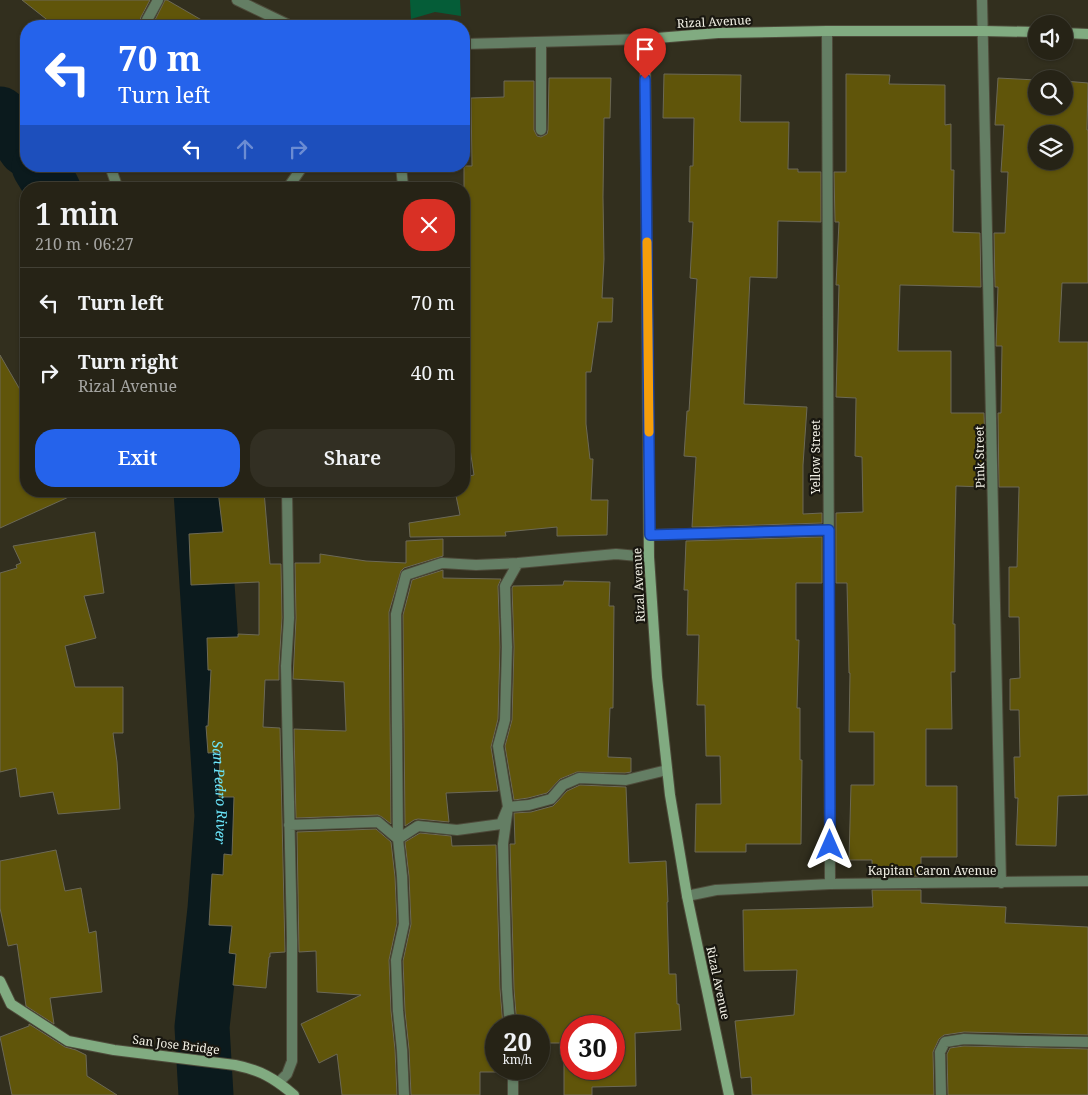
<!DOCTYPE html>
<html lang="en">
<head>
<meta charset="utf-8">
<style>
  body { margin:0; font-family:"Noto Serif",serif; background:#322f23; color:#f1f3f6; height:100vh; display:flex; flex-direction:column; font-size:19px; white-space:nowrap }
  * { box-sizing:border-box; margin:0 }
  p { font-size:16px; color:#a4a4a1 }
  .icon { flex:none; width:28px; height:28px; fill:none; stroke:currentColor; stroke-width:2; stroke-linecap:round; stroke-linejoin:round }
  .map { position:relative; flex:1; overflow:hidden }
  .side { position:absolute; left:20px; top:182px; width:450px; height:315px; display:flex; flex-direction:column; background:#262316; border-radius:20px; box-shadow:0 1px 4px #0004,0 0 0 1px #424035 }
  .side>* { flex:none }
  .guide { position:absolute; left:20px; top:20px; width:450px; height:152px; border-radius:20px; box-shadow:0 1px 4px #0004,0 0 0 1px #424035; background:#2563eb; color:#fff; overflow:hidden }
  .tools { position:absolute; left:1028px; top:15px; display:grid; gap:10px }
  .tools a { display:grid; place-items:center; width:45px; height:45px; border-radius:50%; background:#262316; box-shadow:0 1px 4px #0004,0 0 0 1px #424035; font-size:25px }
  .speed { position:absolute; left:485px; top:1015px; display:flex; gap:10px; font-size:25px; font-weight:700; text-align:center }
  .speed>* { display:grid; place-content:center; width:65px; height:65px; border-radius:50%; background:#262316; box-shadow:0 1px 4px #0004,0 0 0 1px #424035; line-height:1 }
  .speed small { font-size:12px; font-weight:400 }
  .speed .limit { border:8px solid #d22; background:#fff; color:#111 }
  .pin { position:absolute; display:grid; place-items:center; width:42px; height:42px; color:#fff; margin:-51px -21px; border-radius:50% 50% 50% 0; rotate:-45deg; box-shadow:0 0 5px #0007 }
  .pin .icon { rotate:45deg }
  .me { position:absolute; width:55px; margin:-28px; rotate:0deg; stroke-linejoin:round; filter:drop-shadow(0 0 4px #0008) }
  .turn { display:flex; align-items:center; gap:18px; height:105px; padding:0 15px; font-size:22px }
  .turn .icon { width:65px; height:65px; stroke-width:2.5 }
  .turn b { display:block; font-size:35px; line-height:42px }
  .lanes { display:flex; align-items:center; height:48px; padding:0 15px; background:#0003; justify-content:center; gap:25px; direction:ltr }
  .lanes .off { opacity:.35 }
  .round { display:grid; place-items:center; flex:none; width:52px; height:52px; border-radius:20px; background:#322f23 }
  .headline { display:flex; align-items:center; justify-content:space-between; height:85px; padding:0 15px }
  h1 { font-size:30px; font-weight:600; line-height:38px }
  .cta { display:flex; gap:10px; margin-top:auto; padding:10px 15px }
  .cta a { flex:1; height:58px; border-radius:20px; background:#2563eb; color:#fff; font-size:20px; font-weight:600; line-height:58px; text-align:center }
  .cta a+a { background:#322f23; color:#f1f3f6 }
  ul { padding:0; list-style:none }
  li { display:flex; align-items:center; gap:15px; height:70px; padding:0 15px; border-top:1px solid #424035 }
  li div { flex:1 }
  li b { display:block; font-size:19px }
  li em { font-style:normal }
  .map>svg:first-child { display:block }
  .green { fill:#055d38 }
  .lines { fill:none; stroke-linecap:round; stroke-linejoin:round }
  .river { stroke:#0b1a1d; stroke-width:55 }
  .building { fill:#60550a; stroke:#6c6956; fill-rule:evenodd }
  .minor-casing { stroke:#4d4a3a; stroke-width:12 }
  .secondary-casing { stroke:#4d4a3a; stroke-width:12 }
  .minor { stroke:#647e64; stroke-width:10 }
  .secondary { stroke:#81ab81; stroke-width:10 }
  .route-casing { stroke:#184099; stroke-width:12 }
  .route { stroke:#2563eb; stroke-width:9 }
  .slow { stroke:#f59e0b; stroke-width:9 }
  .labels { text-anchor:middle; stroke-width:4.5; stroke-linejoin:round; paint-order:stroke }
  .street-label { font-size:12px; fill:#f3f1e6; stroke:#191710 }
  .water-label { font-size:14px; font-style:italic; fill:#6be5fa; stroke:#191710 }
</style>
</head>
<body>
<div class="map">
<svg width="1088" height="1095" viewBox="0 0 1088 1095">
  <rect width="100%" height="100%" fill="#322f1e"/>
  <path class="green" d="M410,0H460L461,16L435,12L411,19Z"/>
  <g class="lines">
    <g class="river">
      <path d="M0,114L26,149"/>
      <path d="M39,166L53,189"/>
      <path id="s1" d="M201,491L222,816L215,909L202,1027L206,1095"/>
    </g>
  </g>
  <path class="building" d="M22,0H150L141,17L140,20L142,26H55Z
    M165,0H167L212,26H157L155,20Z
    M664,74L741,75L740,121L741,122H789L788,169H798V172H821V222L778,221L777,278L750,277L744,404L807,407L803,465V514L822,513V523L692,527L696,457L684,456L687,411H689L697,279L690,278L693,222H689L690,166H693L694,118H663Z
    M846,74L890,75L889,84L945,85V125L951,124V170H954L953,232L980,233L981,287L900,285L898,351H951V413H984L986,487L956,486L953,624H955V672H951L952,729H926V786H957V857H921V876L872,877V860H849L851,785H874V732H849L850,673H849L847,583H836V513L863,512L862,457L855,456L856,398L836,397L839,285H836L839,222H835L834,172H846Z
    M549,78H611L610,118H604L603,197L604,259L602,298H613L612,322H598L591,372H586V424L590,459H593L591,500H608L607,535L557,536V527L505,532L506,536L410,537L409,523L460,515L455,491H464V477L474,475L467,429H464V166H472L471,98L504,97V81H534V130L537,136L541,137L547,134L548,130Z
    M998,78L1036,80V106H1064V81L1088,83L1087,130H1088V283H1062L1059,342H1088V795L1058,796L1056,846L1016,845L1018,798H1015L1014,757H1020L1019,710H1010V679L1020,678L1019,617H1009V567H1017L1019,487H999L998,413H1001L1002,346H996L998,287H995L994,233H1005L1008,172H1001L1004,125H995ZM1036,134H1064V161H1036Z
    M0,355L26,400V491H82L0,528Z
    M218,491H264L270,564H281L282,618L279,666V680H265L263,727L280,728L285,952L270,953V957H269L266,988L233,985L236,954L229,953L232,926L209,925L212,874L223,875L224,854L232,855L234,797H219L220,752L208,753L206,726H208L211,670H208L207,638L238,637V634L259,635V582L191,585L189,534L223,532Z
    M95,532L104,593L84,596L96,638L65,646L75,687H123V733H113L117,762L120,809L58,814L53,792L20,797L16,768L0,772V573L17,568L16,565L21,563L13,546Z
    M822,537V583H796V640H799L797,708H800V760H802L801,844H746V852H695L696,804H721L720,756H706L705,705H697L699,635H687L688,590H684L686,541Z
    M443,539V556L404,568L401,571L389,612L391,824L382,817L378,815L296,818L294,729L346,731L344,682L293,679L296,618L295,563H320V554L366,561L406,563V541Z
    M443,570V578L501,579L498,586L500,647L498,719L491,747L498,791L446,793L449,822L418,819L414,820L405,826L403,615L412,580Z
    M564,581L610,582L609,606H614L613,708H610L608,757L631,758V772L625,773L577,772L560,779L547,793L528,798L514,800L505,746L512,720L514,647L512,588L513,586L563,585Z
    M580,785L626,787L629,863L666,861L668,902H667L669,974H676L677,1004H679L681,1030L635,1033L636,1086L592,1087V1095H564V1043H539V1026H517L514,989L510,844H515L514,813L531,812L553,806L556,803L567,791ZM571,1026H614V1069H571Z
    M376,829L391,842L395,877L397,923L389,960L391,1011L395,1050L397,1095H342L337,1054L319,1063L301,1024L361,995L317,992L316,951L299,952L297,832Z
    M420,833L451,836L452,846L496,845L500,989L503,1026H496V1069H502V1072H480V1095H411L409,1049L405,1011L403,961L411,924L409,876L405,842Z
    M56,850L65,891L81,888L89,933L96,931L102,992L50,998L54,1024L26,1006L17,944L8,946L0,908V861Z
    M872,890H921V903L1006,907L1005,923L1088,927V1035L964,1032L944,1035L939,1039L933,1052L934,1095H752L751,1077L741,1078L735,1021L794,1015L797,970L744,971L743,910L873,907Z
    M29,1024L65,1047L76,1050L86,1055L87,1076L117,1095H12L0,1037L29,1026Z
    M964,1046L1088,1049V1095H948L947,1054L950,1048Z"/>
  <g class="lines">
    <defs>
      <path id="minor" d="M237,0L291,26
        M982,0L1001,883
        M150,26L147,20L158,0
        M827,31L830,884
        M541,43V130
        M464,44L645,39
        M110,166L118,189
        M401,166L403,186L401,189
        M287,189L303,166
        M650,535L829,530
        M289,825L378,822L398,839L418,826L457,830L501,824L508,807L529,805L551,799L563,785L579,778L626,780L667,770
        M687,896L716,890L830,884L1088,881
        M510,1026L507,989L503,844L508,807L498,746L505,720L507,647L505,586L518,563L616,554L649,557
        M513,1069V1095
        M279,1082L287,1074L292,1061V939L286,666L289,618L287,491
        M404,1095L402,1050L398,1011L396,960L404,924L402,876L398,839L396,614L406,575L442,563L476,565L518,563
        M941,1095L940,1052L945,1042L964,1039L1027,1041L1088,1042"/>
      <path id="secondary" d="M1064,33L1088,34
        M0,981L11,1004L68,1041L114,1050L235,1065C260,1070 274,1078 294,1095
        M729,1095L687,896L670,795L657,677L649,557L645,39L718,33L827,31H983L1036,32"/>
    </defs>
    <use href="#minor" class="minor-casing"/>
    <use href="#secondary" class="secondary-casing"/>
    <use href="#minor" class="minor"/>
    <use href="#secondary" class="secondary"/>
  </g>
  <g class="lines">
    <defs>
      <path id="route" d="M645,79L650,535L829,530L830,845"/>
    </defs>
    <use href="#route" class="route-casing"/>
    <use href="#route" class="route"/>
    <path class="slow" d="M647,242L649,432"/>
  </g>
  <g class="labels">
    <g class="street-label">
      <text transform="translate(714 22) rotate(-3)" y="4">Rizal Avenue</text>
      <text transform="translate(816 457) rotate(-90)" y="4">Yellow Street</text>
      <text transform="translate(980 457) rotate(-91)" y="4">Pink Street</text>
      <text transform="translate(639 585) rotate(-93)" y="4">Rizal Avenue</text>
      <text x="932" y="875">Kapitan Caron Avenue</text>
      <text transform="translate(718 983) rotate(78)" y="4">Rizal Avenue</text>
      <text transform="translate(176 1045) rotate(7)" y="4">San Jose Bridge</text>
    </g>
    <g class="water-label">
      <text dy="5" stroke="none"><textPath href="#s1" startOffset="302">San Pedro River</textPath></text>
    </g>
  </g>
</svg>
<div class="tools">
<a><svg class="icon" aria-label="sound" viewBox="0 0 24 24"><path d="M4 9h4l5-4v14l-5-4H4zM17 9q2 3 0 6"/></svg></a>
<a><svg class="icon" aria-label="search" viewBox="0 0 24 24"><circle cx="10" cy="10" r="6"/><path d="M15 15l6 6"/></svg></a>
<a><svg class="icon" aria-label="layers" viewBox="0 0 24 24"><path d="M12 4l9 5-9 5-9-5zM3 14l9 5 9-5"/></svg></a>
</div>
<div class="speed"><div>20<small>km/h</small></div><div class="limit">30</div></div>
<div class="pin" style="left:645px;top:79px;background:#d93025"><svg class="icon" aria-label="arrive" viewBox="0 0 24 24"><path d="M6 21V4h12l-3 4 3 4H6"/></svg></div>
<svg class="me" style="left:830px;top:845px" viewBox="-20 -20 40 40"><path d="M0-17L14 15 0 8-14 15z" fill="#2563eb" stroke="#fff" stroke-width="4"/></svg>
<div class="guide">
<div class="turn"><svg class="icon" aria-label="left" viewBox="0 0 24 24"><path d="M17 20v-9H6M10 6l-5 5 5 5"/></svg><div><b>70 m</b>Turn left</div></div>
<div class="lanes"><svg class="icon" aria-label="left" viewBox="0 0 24 24"><path d="M17 20v-9H6M10 6l-5 5 5 5"/></svg><svg class="icon off" aria-label="ahead" viewBox="0 0 24 24"><path d="M12 20V5M6 11l6-6 6 6"/></svg><svg class="icon off" aria-label="right" viewBox="0 0 24 24"><path d="M7 20v-9h11M14 6l5 5-5 5"/></svg></div>
</div>
<section class="side">
<div class="headline"><div><h1>1 min</h1><p>210 m · 06:27</p></div><a class="round" style="background:#d93025;color:#fff"><svg class="icon" aria-label="close" viewBox="0 0 24 24"><path d="M6 6l12 12M18 6L6 18"/></svg></a></div>
<ul>
<li><svg class="icon" aria-label="left" viewBox="0 0 24 24"><path d="M17 20v-9H6M10 6l-5 5 5 5"/></svg><div><b>Turn left</b></div><em>70 m</em></li>
<li><svg class="icon" aria-label="right" viewBox="0 0 24 24"><path d="M7 20v-9h11M14 6l5 5-5 5"/></svg><div><b>Turn right</b><p>Rizal Avenue</p></div><em>40 m</em></li>
</ul>
<div class="cta"><a>Exit</a><a>Share</a></div>
</section>
</div>
</body>
</html>
